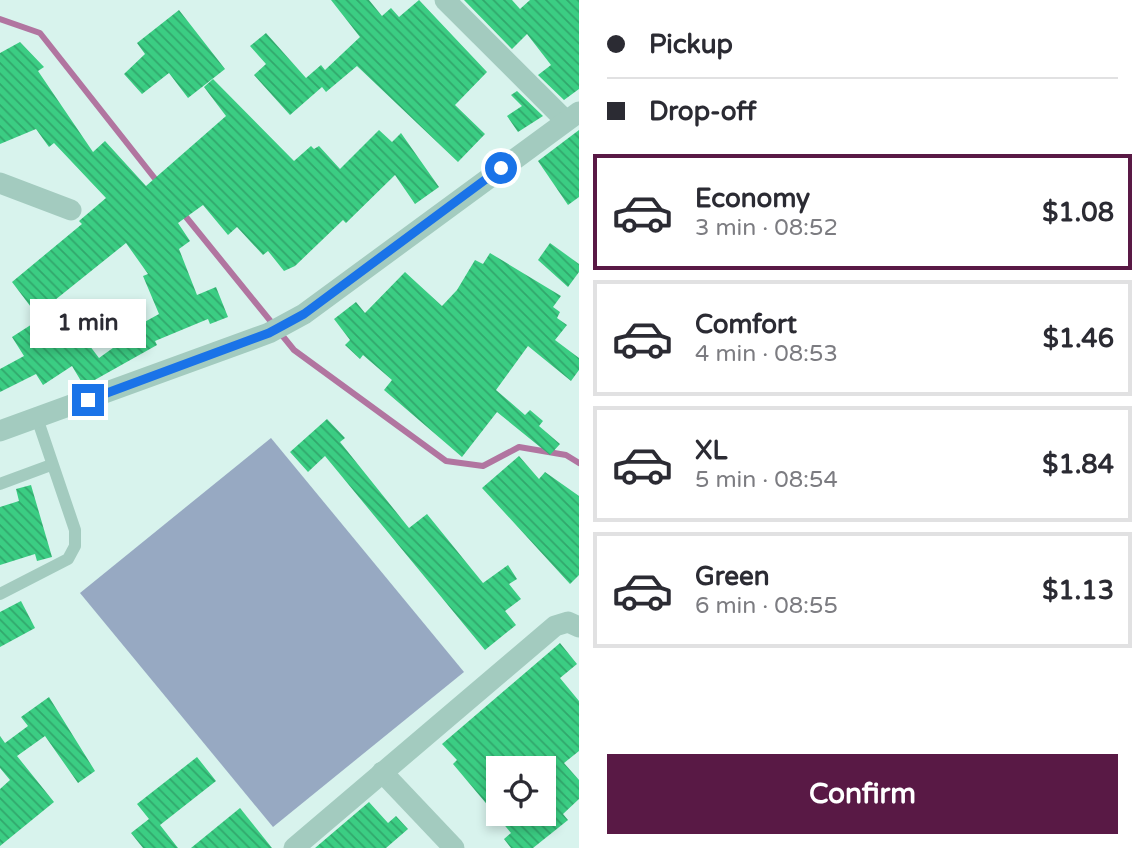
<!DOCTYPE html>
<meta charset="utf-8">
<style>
:root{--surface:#fff;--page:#f7f7f7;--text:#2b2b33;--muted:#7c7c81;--line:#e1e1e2;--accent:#591945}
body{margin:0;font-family:"Varela Round",sans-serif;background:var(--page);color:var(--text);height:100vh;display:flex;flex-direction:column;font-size:26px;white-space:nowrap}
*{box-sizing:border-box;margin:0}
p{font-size:23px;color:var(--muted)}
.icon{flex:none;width:38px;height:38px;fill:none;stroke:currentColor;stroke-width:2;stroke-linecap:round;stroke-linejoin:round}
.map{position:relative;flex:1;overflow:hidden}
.details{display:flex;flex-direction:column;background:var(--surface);width:567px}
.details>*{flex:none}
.hud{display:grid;align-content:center;height:154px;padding:0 28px;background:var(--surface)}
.buttons{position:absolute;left:486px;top:756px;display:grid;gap:14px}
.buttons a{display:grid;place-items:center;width:70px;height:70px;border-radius:0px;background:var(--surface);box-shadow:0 4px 10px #0003;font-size:35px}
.end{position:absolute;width:32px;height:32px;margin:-16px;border:9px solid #1a73e8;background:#fff;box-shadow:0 0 0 4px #fff}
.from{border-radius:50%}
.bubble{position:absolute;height:49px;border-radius:0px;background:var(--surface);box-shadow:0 4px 10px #0003;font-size:23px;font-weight:700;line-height:49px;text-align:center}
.hud b{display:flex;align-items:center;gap:24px;height:66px;font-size:26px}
.hud b+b{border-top:2px solid var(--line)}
.hud i{width:18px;height:18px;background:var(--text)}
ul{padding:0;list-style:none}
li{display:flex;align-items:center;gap:21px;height:116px;margin:0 14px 10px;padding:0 14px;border:4px solid var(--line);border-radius:0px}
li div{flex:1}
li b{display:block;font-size:26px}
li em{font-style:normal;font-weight:700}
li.selected{border-color:var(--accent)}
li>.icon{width:63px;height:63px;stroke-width:1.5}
.cta{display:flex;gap:14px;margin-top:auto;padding:14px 28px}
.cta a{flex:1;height:80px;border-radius:0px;background:var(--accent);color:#fff;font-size:28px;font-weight:700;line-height:80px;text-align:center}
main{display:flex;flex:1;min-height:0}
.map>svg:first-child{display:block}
</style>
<main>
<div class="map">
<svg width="579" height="848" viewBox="0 0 579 848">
<defs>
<pattern id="building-back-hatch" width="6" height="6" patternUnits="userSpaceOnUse" patternTransform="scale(1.75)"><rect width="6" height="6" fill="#3bcd83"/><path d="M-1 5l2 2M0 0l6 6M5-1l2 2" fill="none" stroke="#31a76c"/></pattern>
</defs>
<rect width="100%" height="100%" fill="#d8f3ed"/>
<path fill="#97a9c2" d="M 271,438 L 464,672 L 273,827 L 80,593 Z"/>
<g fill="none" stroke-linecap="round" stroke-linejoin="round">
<g stroke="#b175a0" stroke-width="6">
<path d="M 0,19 L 40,33 L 160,185"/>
<path d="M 182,212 L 294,350 L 446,461 L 483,466 L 519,447 L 566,455 L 579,463"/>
</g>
</g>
<g fill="url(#building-back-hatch)" fill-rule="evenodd">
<path d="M 331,0 L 369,0 L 382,16 L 391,8 L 399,17 L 419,0 L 487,72 L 455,105 L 485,134 L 458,162 L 357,66 L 326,92 L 322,87 L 290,115 L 254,75 L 266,64 L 250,46 L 266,33 L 306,78 L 321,65 L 325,70 L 360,37 Z"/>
<path d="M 464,0 L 512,0 L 520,9 L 530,0 L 579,0 L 579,89 L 564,100 L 538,75 L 551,65 L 527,34 L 512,49 Z"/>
<path d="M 179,10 L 225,69 L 188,98 L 169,73 L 142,94 L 124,74 L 145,54 L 137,43 Z"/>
<path d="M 20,42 L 44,67 L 38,71 L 93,152 L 105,141 L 146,186 L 226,116 L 204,87 L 213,79 L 294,161 L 311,146 L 314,149 L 319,146 L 340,169 L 379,130 L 392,142 L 401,133 L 439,187 L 415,204 L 395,175 L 346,223 L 343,220 L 295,266 L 284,271 L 268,251 L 263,255 L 237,227 L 228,235 L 203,205 L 178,223 L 190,241 L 179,249 L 197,295 L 216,287 L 228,317 L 210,324 L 208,319 L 155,341 L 157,345 L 84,386 L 72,366 L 43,385 L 36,374 L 0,392 L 0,369 L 24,356 L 12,337 L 40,319 L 12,282 L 82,224 L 79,221 L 106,198 L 54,143 L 49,147 L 36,129 L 0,144 L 0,53 ZM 126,243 L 148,274 L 143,276 L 159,314 L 121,335 L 124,340 L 99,358 L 55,300 Z"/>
<path d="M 517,91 L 543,116 L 518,132 L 507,116 L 522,106 L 511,95 Z"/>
<path d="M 579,130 L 579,197 L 568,205 L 538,161 Z"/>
<path d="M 550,243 L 579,264 L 579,272 L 568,287 L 538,260 Z"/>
<path d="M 490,253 L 561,296 L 553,307 L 560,312 L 557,318 L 567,325 L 555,340 L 579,358 L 579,370 L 571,381 L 528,346 L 496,390 L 525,415 L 530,410 L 543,421 L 539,426 L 560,444 L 550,455 L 497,412 L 462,457 L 384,390 L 392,380 L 363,355 L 360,359 L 345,345 L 350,340 L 334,319 L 356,302 L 365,313 L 405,272 L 442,306 L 457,290 L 475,260 L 483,264 Z"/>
<path d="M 327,419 L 345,438 L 340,442 L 409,528 L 427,514 L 483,583 L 508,565 L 517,579 L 509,584 L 521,599 L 505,611 L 516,625 L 485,650 L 325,456 L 308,472 L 290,452 Z"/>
<path d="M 519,456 L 539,479 L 545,472 L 579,496 L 579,575 L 570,584 L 482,488 Z"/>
<path d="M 31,485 L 52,557 L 37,561 L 35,554 L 0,565 L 0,507 L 19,501 L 16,489 Z"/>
<path d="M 21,601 L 35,628 L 0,647 L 0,612 Z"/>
<path d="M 560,643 L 577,664 L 560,678 L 579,701 L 579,751 L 564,763 L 579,780 L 579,799 L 563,814 L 568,820 L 533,848 L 511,848 L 504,839 L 511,833 L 453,764 L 457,760 L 442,744 ZM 499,768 L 544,768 L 544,814 L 499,814 Z"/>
<path d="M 49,697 L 95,771 L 78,783 L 45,736 L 17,756 L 54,802 L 0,846 L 0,789 L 10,780 L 0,768 L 0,736 L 5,743 L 28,726 L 21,717 Z"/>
<path d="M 197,757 L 216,781 L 160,825 L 178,848 L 143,848 L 131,833 L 149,819 L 137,804 Z"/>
<path d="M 369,802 L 388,823 L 396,816 L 408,829 L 386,848 L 315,848 Z"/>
<path d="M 240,808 L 272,848 L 191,848 Z"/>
</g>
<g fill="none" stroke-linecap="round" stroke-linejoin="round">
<g stroke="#a3cbbf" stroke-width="12">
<path d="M 0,484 L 51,465"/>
<path d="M 0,594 L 68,559 L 75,546 L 75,530 L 37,418"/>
</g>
<g stroke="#a3cbbf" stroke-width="21">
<path d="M 445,0 L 565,120"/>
<path d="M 0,183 L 71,210"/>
<path d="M 0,431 L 269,333 L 304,314 L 579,112"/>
<path d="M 382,772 L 454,848"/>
<path d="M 294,848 L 555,626 L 568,622 L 579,627"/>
</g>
</g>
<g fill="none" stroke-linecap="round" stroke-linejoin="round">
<path stroke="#1a73e8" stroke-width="9" d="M 88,400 L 269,333 L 304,314 L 501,168"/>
</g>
</svg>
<div class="buttons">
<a><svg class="icon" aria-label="locate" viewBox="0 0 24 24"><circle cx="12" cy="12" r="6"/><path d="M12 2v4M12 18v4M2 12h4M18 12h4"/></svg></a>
</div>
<i class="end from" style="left:501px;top:168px"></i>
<i class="end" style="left:88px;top:400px"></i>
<div class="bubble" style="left:30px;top:299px;width:116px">1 min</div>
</div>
<section class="details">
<div class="hud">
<b><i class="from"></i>Pickup</b>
<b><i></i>Drop-off</b>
</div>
<ul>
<li class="selected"><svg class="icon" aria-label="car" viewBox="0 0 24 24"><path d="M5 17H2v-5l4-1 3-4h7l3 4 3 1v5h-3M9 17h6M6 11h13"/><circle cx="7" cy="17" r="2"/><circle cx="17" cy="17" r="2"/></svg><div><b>Economy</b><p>3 min · 08:52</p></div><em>$1.08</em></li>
<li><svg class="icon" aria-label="car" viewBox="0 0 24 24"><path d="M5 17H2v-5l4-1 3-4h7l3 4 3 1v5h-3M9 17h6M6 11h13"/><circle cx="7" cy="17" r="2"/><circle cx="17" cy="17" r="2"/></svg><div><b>Comfort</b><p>4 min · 08:53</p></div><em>$1.46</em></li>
<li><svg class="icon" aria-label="car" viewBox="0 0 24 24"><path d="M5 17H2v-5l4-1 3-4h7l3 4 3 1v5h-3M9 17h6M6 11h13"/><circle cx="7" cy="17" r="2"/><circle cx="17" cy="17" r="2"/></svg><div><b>XL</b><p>5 min · 08:54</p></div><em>$1.84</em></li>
<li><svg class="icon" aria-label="car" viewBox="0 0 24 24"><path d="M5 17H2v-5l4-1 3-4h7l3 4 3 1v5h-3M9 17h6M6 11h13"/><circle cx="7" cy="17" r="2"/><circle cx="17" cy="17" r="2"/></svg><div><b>Green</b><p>6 min · 08:55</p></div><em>$1.13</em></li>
</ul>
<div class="cta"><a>Confirm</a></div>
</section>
</main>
